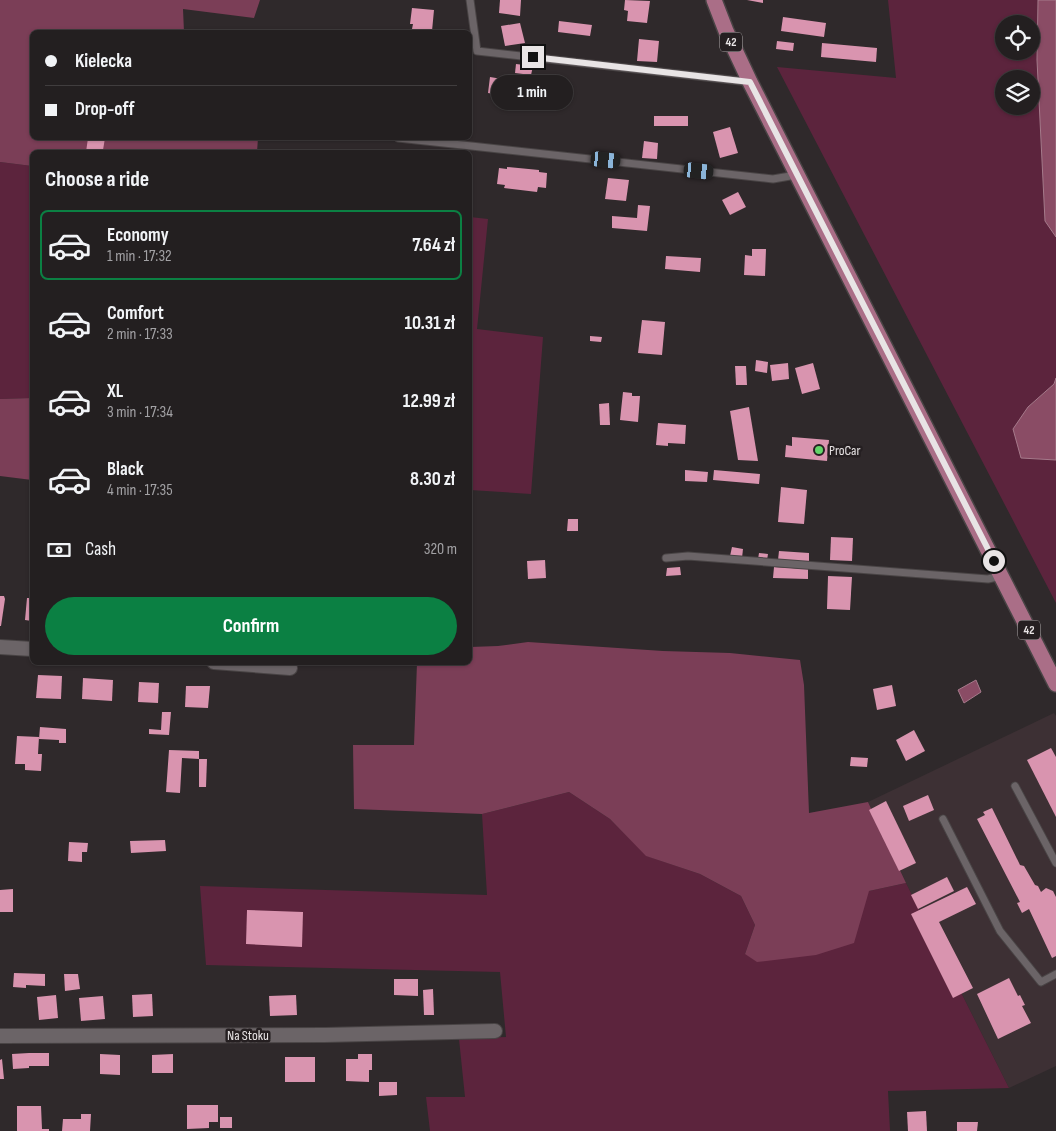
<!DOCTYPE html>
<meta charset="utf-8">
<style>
:root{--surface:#231f20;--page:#2b2729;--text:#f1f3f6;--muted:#a3a2a5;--line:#403d3e;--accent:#0b8043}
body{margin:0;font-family:"Sofia Sans Condensed",sans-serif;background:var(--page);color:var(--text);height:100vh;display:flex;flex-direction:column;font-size:19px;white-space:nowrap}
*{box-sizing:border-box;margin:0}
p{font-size:16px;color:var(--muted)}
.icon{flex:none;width:28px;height:28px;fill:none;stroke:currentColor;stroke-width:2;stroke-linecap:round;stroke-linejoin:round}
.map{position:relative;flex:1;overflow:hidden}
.panel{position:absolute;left:30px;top:150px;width:442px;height:515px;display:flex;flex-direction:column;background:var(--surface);border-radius:8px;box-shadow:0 1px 4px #0004,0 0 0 1px var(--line)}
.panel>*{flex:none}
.banner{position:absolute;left:30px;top:30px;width:442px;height:110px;border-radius:8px;box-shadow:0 1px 4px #0004,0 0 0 1px var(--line);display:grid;align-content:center;height:110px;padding:0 15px;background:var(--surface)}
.fabs{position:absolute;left:995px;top:15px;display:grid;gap:10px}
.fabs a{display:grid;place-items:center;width:45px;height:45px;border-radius:50%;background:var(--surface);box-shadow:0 1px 4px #0004,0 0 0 1px var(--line);font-size:25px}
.end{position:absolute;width:22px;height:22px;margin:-11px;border:6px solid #e8e4e5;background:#111;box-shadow:0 0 0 2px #111}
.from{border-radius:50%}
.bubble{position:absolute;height:35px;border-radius:18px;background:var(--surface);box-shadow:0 1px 4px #0004,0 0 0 1px var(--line);font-size:16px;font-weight:700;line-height:35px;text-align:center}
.car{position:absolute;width:15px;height:30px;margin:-15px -8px;border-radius:6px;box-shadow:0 0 4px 1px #0007;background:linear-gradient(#222 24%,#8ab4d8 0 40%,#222 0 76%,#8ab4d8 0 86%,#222 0)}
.banner b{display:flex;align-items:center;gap:18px;height:48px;font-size:19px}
.banner b+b{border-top:1px solid var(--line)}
.banner i{width:12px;height:12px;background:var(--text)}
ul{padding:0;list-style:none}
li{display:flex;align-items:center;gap:15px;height:70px;margin:0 10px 8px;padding:0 5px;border:2px solid transparent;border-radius:8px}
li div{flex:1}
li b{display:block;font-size:19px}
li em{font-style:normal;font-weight:700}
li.active{border-color:var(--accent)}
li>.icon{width:45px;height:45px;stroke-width:1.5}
h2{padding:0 15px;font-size:22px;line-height:60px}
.pay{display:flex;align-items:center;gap:12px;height:55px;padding:0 15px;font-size:19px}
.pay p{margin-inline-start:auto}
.primary-button{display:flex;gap:10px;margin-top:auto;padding:10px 15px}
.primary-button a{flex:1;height:58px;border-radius:30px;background:var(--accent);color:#fff;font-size:20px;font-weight:700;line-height:58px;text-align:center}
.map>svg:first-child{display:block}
</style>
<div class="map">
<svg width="1056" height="1131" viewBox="0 0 1056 1131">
<rect width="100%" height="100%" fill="#2f292b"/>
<path fill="#3d3034" d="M 1054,713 L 1056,716 L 1056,1066 L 1009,1088 L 906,883 L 868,802 Z"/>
<g fill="#5c243d" fill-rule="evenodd">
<path d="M 888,0 L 1038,0 L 1037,60 L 1045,221 L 1056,237 L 1056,378 L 1054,384 L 1028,407 L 1021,457 L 1056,460 L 1056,603 L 777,67 L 896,78 ZM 1004,24 L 1031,24 L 1031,51 L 1004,51 ZM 1004,79 L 1031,79 L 1031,106 L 1004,106 Z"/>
<path d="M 0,162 L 32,166 L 32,398 L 0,399 Z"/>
<path d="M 470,217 L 488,219 L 477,329 L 543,337 L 531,494 L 470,490 Z"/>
<path d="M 569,792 L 610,819 L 647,856 L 700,874 L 741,896 L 755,925 L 745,954 L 869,891 L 906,883 L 1009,1088 L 888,1091 L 890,1131 L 430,1131 L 426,1097 L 465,1097 L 459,1039 L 506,1037 L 500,972 L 206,965 L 200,886 L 487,895 L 482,814 Z"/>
</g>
<g fill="#7b3e57">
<path d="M 0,0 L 260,0 L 254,18 L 183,9 L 184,32 L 32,32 L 32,138 L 258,138 L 257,152 L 32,152 L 32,166 L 0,162 Z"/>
<path d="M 32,398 L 32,480 L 0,476 L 0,399 Z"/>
<path d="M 528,642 L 663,651 L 730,653 L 800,660 L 804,685 L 809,813 L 868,802 L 906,883 L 869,891 L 854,943 L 816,955 L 757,962 L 745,954 L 755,925 L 741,896 L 700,874 L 646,856 L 610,819 L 569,792 L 482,814 L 354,809 L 353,745 L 414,745 L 417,663 L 470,662 L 470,647 L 498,646 Z"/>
</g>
<g fill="#8a4c65" stroke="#a67a8b">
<path d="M 1038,0 L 1056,0 L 1056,237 L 1045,221 L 1037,60 Z"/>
<path d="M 1056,378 L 1056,460 L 1021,458 L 1013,429 L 1028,407 L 1054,384 Z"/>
<path d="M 976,680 L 981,692 L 964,703 L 958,690 Z"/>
</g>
<g fill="#d994af">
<path d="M 500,0 L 521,0 L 520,16 L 499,13 Z"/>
<path d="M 625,0 L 650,1 L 647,23 L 627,21 L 628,11 L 624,10 Z"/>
<path d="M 747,0 L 763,0 L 763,3 Z"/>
<path d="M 412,8 L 434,10 L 432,31 L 412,29 L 413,24 L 410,24 Z"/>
<path d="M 783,17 L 826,23 L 824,37 L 781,31 Z"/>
<path d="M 559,21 L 592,25 L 590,36 L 558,32 Z"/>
<path d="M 520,23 L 525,43 L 505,46 L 501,26 Z"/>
<path d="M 639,39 L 659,41 L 657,62 L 637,61 Z"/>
<path d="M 777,41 L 794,43 L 793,51 L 776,49 Z"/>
<path d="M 822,43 L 877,48 L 876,62 L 821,57 Z"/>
<path d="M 516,64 L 533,66 L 531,75 L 515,73 Z"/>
<path d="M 545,76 L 565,77 L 564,101 L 544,101 Z"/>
<path d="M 490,77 L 502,79 L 500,95 L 488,93 Z"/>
<rect x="654" y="116" width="34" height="10"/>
<path d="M 730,127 L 738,153 L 720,158 L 713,132 Z"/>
<path d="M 88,138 L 105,138 L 103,150 L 114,152 L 86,152 Z"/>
<path d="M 644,141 L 658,143 L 657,159 L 642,158 Z"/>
<path d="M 507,167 L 539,170 L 539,172 L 547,173 L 546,188 L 538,187 L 537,192 L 504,188 L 505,185 L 497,184 L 499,168 L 507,169 Z"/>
<path d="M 608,178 L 629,180 L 626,201 L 605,199 Z"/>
<path d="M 738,192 L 746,207 L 730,215 L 722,200 Z"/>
<path d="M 638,205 L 650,206 L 647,231 L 612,228 L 612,216 L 637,218 Z"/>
<path d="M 752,249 L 766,249 L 765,276 L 744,275 L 745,255 L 752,256 Z"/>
<path d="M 666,256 L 701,258 L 700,272 L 665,269 Z"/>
<path d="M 642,320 L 665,322 L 662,355 L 638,353 Z"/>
<path d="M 590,336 L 602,337 L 601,342 L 590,341 Z"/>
<path d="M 756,360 L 768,362 L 767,373 L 755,371 Z"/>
<path d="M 788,363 L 789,379 L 772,381 L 770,365 Z"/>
<path d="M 813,363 L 820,389 L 802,394 L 795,368 Z"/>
<path d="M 735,366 L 746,366 L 747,385 L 736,385 Z"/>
<path d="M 623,392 L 632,393 L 632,396 L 640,396 L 638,422 L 620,420 Z"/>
<path d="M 609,403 L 610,425 L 600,425 L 599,404 Z"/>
<path d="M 749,407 L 758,461 L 738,460 L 730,411 Z"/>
<path d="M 658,423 L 686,425 L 685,444 L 668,443 L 668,446 L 656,445 Z"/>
<path d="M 792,437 L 829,440 L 827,461 L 785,457 L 786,445 L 792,446 Z"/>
<path d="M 685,470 L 708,472 L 707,482 L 685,481 Z"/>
<path d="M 714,470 L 760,474 L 759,484 L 713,480 Z"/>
<path d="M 781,487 L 807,490 L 804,524 L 778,522 Z"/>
<path d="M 568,519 L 578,519 L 578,531 L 567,531 Z"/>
<path d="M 831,537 L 853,538 L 852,561 L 830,560 Z"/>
<path d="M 732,547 L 743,549 L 742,558 L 730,556 Z"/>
<path d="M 779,551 L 809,553 L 809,562 L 778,560 Z"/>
<path d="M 759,553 L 768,554 L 767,560 L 758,559 Z"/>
<path d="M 545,560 L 546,578 L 528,579 L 527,561 Z"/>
<path d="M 680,567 L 681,575 L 666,576 L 667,568 Z"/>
<path d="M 774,567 L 808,569 L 808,579 L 773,578 Z"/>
<path d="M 828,576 L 852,577 L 850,610 L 827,609 Z"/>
<path d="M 0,596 L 4,596 L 5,599 L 1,626 L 0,626 Z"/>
<path d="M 27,598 L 32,598 L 32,621 L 25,620 Z"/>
<path d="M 38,675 L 62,676 L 61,699 L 36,698 Z"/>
<path d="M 83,678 L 113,680 L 112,701 L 82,699 Z"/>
<path d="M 139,682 L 159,683 L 158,703 L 138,702 Z"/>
<path d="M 892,685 L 896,706 L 877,710 L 873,689 Z"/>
<path d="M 186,686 L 210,686 L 208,708 L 185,707 Z"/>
<path d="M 162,712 L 171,712 L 169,735 L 149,734 L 149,729 L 161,730 Z"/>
<path d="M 40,727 L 66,729 L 66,743 L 59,743 L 59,740 L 39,739 Z"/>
<path d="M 914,730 L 925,751 L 906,761 L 896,740 Z"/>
<path d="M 17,736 L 39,737 L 38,754 L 42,754 L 41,771 L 25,770 L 25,764 L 15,764 Z"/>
<path d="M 1051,748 L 1056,757 L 1056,817 L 1027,760 Z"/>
<path d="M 169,750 L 199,751 L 199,759 L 182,758 L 180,793 L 166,792 Z"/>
<path d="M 851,757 L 868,758 L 867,767 L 850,766 Z"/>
<path d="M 199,759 L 207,759 L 206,787 L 199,787 Z"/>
<path d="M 928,795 L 934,810 L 909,821 L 903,806 Z"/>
<path d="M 886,801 L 916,863 L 899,871 L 869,810 Z"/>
<path d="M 992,808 L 1020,865 L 1024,866 L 1035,885 L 1038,886 L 1041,892 L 1046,888 L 1053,891 L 1056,897 L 1056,956 L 1052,958 L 1029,909 L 1022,913 L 1017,903 L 1020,902 L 977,819 L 985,815 L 983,812 Z"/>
<path d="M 165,840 L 166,851 L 131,853 L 130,841 Z"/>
<path d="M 69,842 L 88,843 L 87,852 L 82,852 L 82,862 L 68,861 Z"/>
<path d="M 947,877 L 954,891 L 918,909 L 911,895 Z"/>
<path d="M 967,887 L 976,904 L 939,922 L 973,988 L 953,998 L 911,914 Z"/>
<path d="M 13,889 L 13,912 L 0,912 L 0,890 Z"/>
<path d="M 247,910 L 303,912 L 302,947 L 246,944 Z"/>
<path d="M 14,973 L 45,974 L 45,986 L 26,985 L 26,988 L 13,987 Z"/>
<path d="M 64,974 L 78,974 L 80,989 L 65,991 Z"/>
<path d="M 1009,978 L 1018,996 L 1020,995 L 1025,1005 L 1022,1006 L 1031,1023 L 998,1039 L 977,994 Z"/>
<path d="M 394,979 L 418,979 L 418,996 L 394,995 Z"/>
<path d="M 433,989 L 434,1015 L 424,1015 L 423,990 Z"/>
<path d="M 152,994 L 153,1016 L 133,1017 L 132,995 Z"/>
<path d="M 56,995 L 58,1018 L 39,1020 L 37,997 Z"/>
<path d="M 296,995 L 297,1015 L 270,1016 L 269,996 Z"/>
<path d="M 103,996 L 105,1019 L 81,1021 L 79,998 Z"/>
<path d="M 29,1053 L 49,1053 L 49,1066 L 29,1066 L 29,1068 L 13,1069 L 12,1054 Z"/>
<path d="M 100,1054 L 120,1055 L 120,1075 L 100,1074 Z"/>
<path d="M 173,1054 L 173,1073 L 152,1073 L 152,1055 Z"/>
<path d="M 358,1054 L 372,1054 L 372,1070 L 369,1070 L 369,1082 L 346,1081 L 346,1059 L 358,1059 Z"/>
<rect x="285" y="1057" width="30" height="25"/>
<path d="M 2,1059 L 4,1079 L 0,1079 L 0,1060 Z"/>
<path d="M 379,1082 L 397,1082 L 397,1095 L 379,1096 Z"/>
<path d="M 187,1105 L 218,1105 L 218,1122 L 209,1122 L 209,1128 L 187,1129 Z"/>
<path d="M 17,1106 L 41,1106 L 42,1129 L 49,1129 L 49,1131 L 17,1131 Z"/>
<path d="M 926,1111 L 927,1131 L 908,1131 L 907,1112 Z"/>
<path d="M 81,1114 L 91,1114 L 90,1131 L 62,1131 L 63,1119 L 81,1119 Z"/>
<rect x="220" y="1117" width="12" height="11"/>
<path d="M 957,1122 L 978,1122 L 977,1131 L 957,1131 Z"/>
</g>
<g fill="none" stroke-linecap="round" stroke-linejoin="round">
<defs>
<g id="lane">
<path d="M 470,0 L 477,51 L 749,82"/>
<path d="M 398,138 L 773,179 L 796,175"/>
<path d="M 666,558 L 688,556 L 988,579 L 1001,576"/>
<path d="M 1015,786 L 1056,863"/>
<path d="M 943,819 L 1000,931 L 1041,982 L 1056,974"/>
</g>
<g id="street">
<path d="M 0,647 L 32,649"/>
<path d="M 214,662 L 290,668"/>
<path d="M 0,1036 L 325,1035 L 495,1031"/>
</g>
<path id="primary" d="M 714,0 L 726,31 L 750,82 L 1056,684"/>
</defs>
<use href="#lane" stroke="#494445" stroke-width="9"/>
<use href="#street" stroke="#494445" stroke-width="16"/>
<use href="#primary" stroke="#494445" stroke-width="18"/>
<use href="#lane" stroke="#6b6467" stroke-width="7"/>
<use href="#street" stroke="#6b6467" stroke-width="14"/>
<use href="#primary" stroke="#aa6e87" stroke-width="15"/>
</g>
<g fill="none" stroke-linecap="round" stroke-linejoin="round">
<path stroke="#e8e4e5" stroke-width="6" d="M 533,57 L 750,82 L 994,561"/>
</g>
<circle fill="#62d469" stroke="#251f21" stroke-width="2" cx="819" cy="450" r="5"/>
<g text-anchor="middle" stroke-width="5" stroke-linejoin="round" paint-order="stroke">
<g fill="#251f21" stroke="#aea9aa" stroke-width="1">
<rect x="720" y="32.5" width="22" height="19" rx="4"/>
<rect x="1018" y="620.5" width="22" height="19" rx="4"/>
</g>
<g font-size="12" font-weight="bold" fill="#e8e4e5">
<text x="731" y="46">42</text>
<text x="1029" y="634">42</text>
</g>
<g font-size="14" fill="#e8e4e5" stroke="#251f21" text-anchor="start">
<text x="829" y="455">ProCar</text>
</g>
<g font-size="14" fill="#e8e4e5" stroke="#251f21">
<text x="248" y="1040">Na Stoku</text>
</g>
</g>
</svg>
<div class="fabs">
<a><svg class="icon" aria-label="locate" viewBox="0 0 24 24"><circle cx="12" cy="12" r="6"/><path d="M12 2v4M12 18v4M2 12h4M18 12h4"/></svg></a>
<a><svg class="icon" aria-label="layers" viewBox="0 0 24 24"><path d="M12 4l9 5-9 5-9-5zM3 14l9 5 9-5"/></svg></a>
</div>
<i class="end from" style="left:994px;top:561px"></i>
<i class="end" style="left:533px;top:57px"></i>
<div class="bubble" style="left:491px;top:75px;width:82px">1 min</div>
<i class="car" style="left:606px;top:160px;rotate:96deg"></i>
<i class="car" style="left:699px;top:171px;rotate:96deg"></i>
<div class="banner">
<b><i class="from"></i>Kielecka</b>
<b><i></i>Drop-off</b>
</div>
<section class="panel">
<h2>Choose a ride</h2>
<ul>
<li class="active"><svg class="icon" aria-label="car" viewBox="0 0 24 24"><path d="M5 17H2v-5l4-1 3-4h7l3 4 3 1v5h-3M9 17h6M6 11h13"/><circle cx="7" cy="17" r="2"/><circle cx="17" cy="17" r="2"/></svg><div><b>Economy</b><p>1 min · 17:32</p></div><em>7.64 zł</em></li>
<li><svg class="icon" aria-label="car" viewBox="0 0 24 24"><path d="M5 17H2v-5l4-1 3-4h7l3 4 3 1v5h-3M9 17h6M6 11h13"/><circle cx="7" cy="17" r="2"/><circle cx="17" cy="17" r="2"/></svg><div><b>Comfort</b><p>2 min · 17:33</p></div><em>10.31 zł</em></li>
<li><svg class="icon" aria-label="car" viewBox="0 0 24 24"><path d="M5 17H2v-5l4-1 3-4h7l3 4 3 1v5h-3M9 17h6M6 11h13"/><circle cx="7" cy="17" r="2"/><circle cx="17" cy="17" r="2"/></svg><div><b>XL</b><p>3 min · 17:34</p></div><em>12.99 zł</em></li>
<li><svg class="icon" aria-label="car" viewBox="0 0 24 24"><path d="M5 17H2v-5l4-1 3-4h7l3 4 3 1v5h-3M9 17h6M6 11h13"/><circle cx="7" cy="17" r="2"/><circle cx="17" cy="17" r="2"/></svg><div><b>Black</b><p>4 min · 17:35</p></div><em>8.30 zł</em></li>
</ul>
<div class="pay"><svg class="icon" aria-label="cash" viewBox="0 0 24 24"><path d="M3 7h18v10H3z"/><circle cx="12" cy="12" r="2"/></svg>Cash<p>320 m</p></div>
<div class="primary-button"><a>Confirm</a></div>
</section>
</div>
